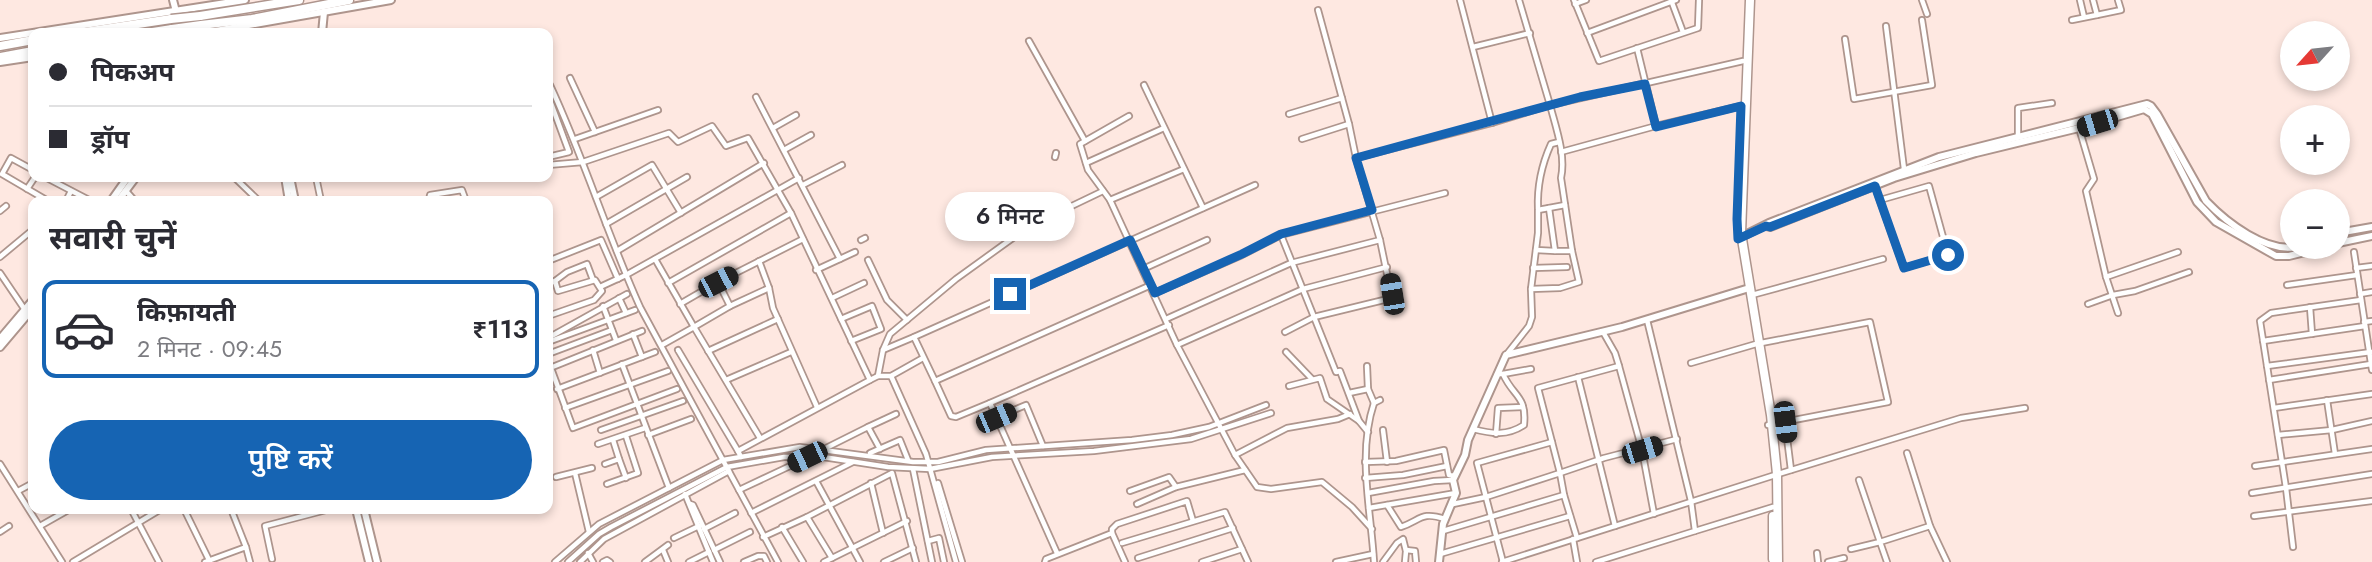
<!DOCTYPE html>
<html lang="hi">
<meta charset="utf-8">
<style>
:root{--surface:#fff;--page:#f2f2f3;--text:#2b2b33;--muted:#7c7c81;--line:#e1e1e2;--accent:#1664b3}
body{margin:0;font-family:Jost,"Noto Sans Devanagari",sans-serif;background:var(--page);color:var(--text);height:100vh;display:flex;flex-direction:column;font-size:26px;white-space:nowrap}
*{box-sizing:border-box;margin:0}
p{font-size:23px;color:var(--muted)}
.icon{flex:none;width:38px;height:38px;fill:none;stroke:currentColor;stroke-width:2;stroke-linecap:round;stroke-linejoin:round}
.map{position:relative;flex:1;overflow:hidden}
.sheet{position:absolute;left:28px;top:196px;width:525px;height:318px;display:flex;flex-direction:column;background:var(--surface);border-radius:14px;box-shadow:0 4px 10px #0003}
.sheet>*{flex:none}
.guide{position:absolute;left:28px;top:28px;width:525px;height:154px;border-radius:14px;box-shadow:0 4px 10px #0003;display:grid;align-content:center;height:154px;padding:0 21px;background:var(--surface)}
.needle{width:46px;rotate:243deg}
.buttons{position:absolute;left:2280px;top:21px;display:grid;gap:14px}
.buttons a{display:grid;place-items:center;width:70px;height:70px;border-radius:50%;background:var(--surface);box-shadow:0 4px 10px #0003;font-size:35px}
.end{position:absolute;width:32px;height:32px;margin:-16px;border:9px solid #1664b3;background:#fff;box-shadow:0 0 0 4px #fff}
.from{border-radius:50%}
.bubble{position:absolute;height:49px;border-radius:24px;background:var(--surface);box-shadow:0 4px 10px #0003;font-size:23px;font-weight:600;line-height:49px;text-align:center}
.car{position:absolute;width:21px;height:42px;margin:-21px -10px;border-radius:9px;box-shadow:0 0 5px 2px #0007;background:linear-gradient(#222 24%,#8ab4d8 0 40%,#222 0 76%,#8ab4d8 0 86%,#222 0)}
.guide b{display:flex;align-items:center;gap:24px;height:66px;font-size:26px}
.guide b+b{border-top:2px solid var(--line)}
.guide i{width:18px;height:18px;background:var(--text)}
ul{padding:0;list-style:none}
li{display:flex;align-items:center;gap:21px;height:98px;margin:0 14px 10px;padding:0 7px;border:4px solid transparent;border-radius:14px}
li div{flex:1}
li b{display:block;font-size:26px}
li em{font-style:normal;font-weight:600}
li.on{border-color:var(--accent)}
li>.icon{width:63px;height:63px;stroke-width:1.5}
h2{padding:0 21px;font-size:32px;line-height:84px}
.button{display:flex;gap:14px;margin-top:auto;padding:14px 21px}
.button a{flex:1;height:80px;border-radius:42px;background:var(--accent);color:#fff;font-size:28px;font-weight:600;line-height:80px;text-align:center}
.map>svg:first-child{display:block}
</style>
<div class="map">
<svg width="2372" height="562" viewBox="0 0 2372 562">
<rect width="100%" height="100%" fill="#fee8e1"/>
<g fill="none" stroke-linecap="round" stroke-linejoin="round">
<defs>
<g id="street">
<path d="M 1519,0 L 1550,105 L 1743,61"/>
<path d="M 1574,0 L 1599,61 L 1698,28 L 1699,0"/>
<path d="M 1671,0 L 1683,32"/>
<path d="M 1922,0 L 1927,14"/>
<path d="M 2080,0 L 2084,17"/>
<path d="M 1575,4 L 1586,0"/>
<path d="M 1318,10 L 1349,124 L 1356,158"/>
<path d="M 2097,15 L 2121,10 L 2118,0"/>
<path d="M 2072,20 L 2097,15 L 2093,0"/>
<path d="M 1886,26 L 1904,169"/>
<path d="M 1587,33 L 1676,0"/>
<path d="M 1845,39 L 1854,99 L 1932,85 L 1922,20"/>
<path d="M 1029,41 L 1085,141"/>
<path d="M 1473,47 L 1530,33"/>
<path d="M 570,78 L 595,132"/>
<path d="M 550,85 C 584,158 607,234 640,307 L 778,562"/>
<path d="M 1144,85 L 1203,208"/>
<path d="M 548,95 L 569,152 L 548,157"/>
<path d="M 756,97 L 840,259"/>
<path d="M 1289,114 L 1342,98"/>
<path d="M 1129,116 L 1080,144 L 1088,170 L 1110,200 L 1177,345"/>
<path d="M 1492,123 L 1550,105 C 1556,128 1566,155 1561,178 L 1572,251 L 1579,282 L 1560,288 L 1531,289"/>
<path d="M 1656,126 L 1741,106"/>
<path d="M 773,128 L 796,115"/>
<path d="M 2079,128 L 2094,179 L 2086,191 L 2106,277 L 2118,313"/>
<path d="M 2018,136 L 2018,108 L 2052,103"/>
<path d="M 575,139 L 658,110"/>
<path d="M 1302,139 L 1349,124"/>
<path d="M 784,150 L 811,135"/>
<path d="M 1561,152 L 1656,126 L 1637,48"/>
<path d="M 1055,157 L 1056,153"/>
<path d="M 1086,163 L 1164,128"/>
<path d="M 548,165 L 583,162 L 669,133 L 678,142 L 712,126 L 726,146 L 748,138 L 791,213 L 870,380 L 738,451 L 741,457"/>
<path d="M 33,170 L 11,158 L 2,174 L 48,201"/>
<path d="M 45,177 L 91,201"/>
<path d="M 234,177 L 259,201"/>
<path d="M 316,177 L 321,201"/>
<path d="M 1874,184 L 1904,268 L 1948,255 L 1929,186 L 1880,200"/>
<path d="M 803,185 L 842,165"/>
<path d="M 27,189 L 35,177"/>
<path d="M 126,191 L 135,201"/>
<path d="M 596,197 L 652,165 L 681,213"/>
<path d="M 1110,200 L 1184,169"/>
<path d="M 66,201 L 71,191"/>
<path d="M 389,201 L 390,201"/>
<path d="M 429,201 L 430,195 L 462,190 L 466,201"/>
<path d="M 1549,208 L 1555,251 L 1572,251"/>
<path d="M 1538,209 C 1537,185 1541,166 1551,144 L 1559,142"/>
<path d="M 0,211 L 6,206"/>
<path d="M 606,224 L 687,177"/>
<path d="M 1281,235 L 1445,193"/>
<path d="M 861,240 L 865,238"/>
<path d="M 1536,250 L 1555,251"/>
<path d="M 617,251 L 764,163"/>
<path d="M 2354,252 L 2372,370"/>
<path d="M 0,257 L 30,232"/>
<path d="M 655,259 L 694,327 L 730,306 L 718,282 L 803,239"/>
<path d="M 868,260 L 887,300 L 907,320"/>
<path d="M 548,261 L 601,240 L 618,279"/>
<path d="M 1533,268 L 1567,267"/>
<path d="M 2356,268 L 2372,266"/>
<path d="M 1143,269 L 1207,240"/>
<path d="M 816,270 L 855,252"/>
<path d="M 0,273 L 25,310"/>
<path d="M 2106,277 L 2178,252"/>
<path d="M 555,281 L 567,272 L 587,264 L 593,280"/>
<path d="M 668,283 L 791,213"/>
<path d="M 548,284 L 555,281 L 558,291 L 595,280 L 602,291 L 594,300 L 548,316"/>
<path d="M 2287,285 L 2357,275"/>
<path d="M 600,287 L 626,275 L 799,178"/>
<path d="M 769,288 L 773,308 L 817,407"/>
<path d="M 1155,293 L 1242,255 L 1281,235 L 1314,317 L 1285,332"/>
<path d="M 2360,294 L 2372,292"/>
<path d="M 1752,295 L 1883,259"/>
<path d="M 619,298 L 626,313"/>
<path d="M 832,298 L 864,283"/>
<path d="M 680,304 L 718,282"/>
<path d="M 2088,304 L 2113,295 L 2135,291 L 2189,272"/>
<path d="M 603,306 L 616,340"/>
<path d="M 730,306 L 769,288 L 759,261"/>
<path d="M 2310,307 L 2312,334"/>
<path d="M 841,319 L 872,306 L 881,329 L 851,341"/>
<path d="M 1166,319 L 1291,263 L 1380,240 L 1356,158 L 1492,123 L 1460,0"/>
<path d="M 2364,322 L 2372,321"/>
<path d="M 1603,332 L 1615,353 L 1619,366 L 1642,450 L 1654,514"/>
<path d="M 633,334 L 642,357"/>
<path d="M 548,338 L 627,294"/>
<path d="M 2263,341 L 2365,326"/>
<path d="M 548,342 L 635,310"/>
<path d="M 662,345 L 694,327 L 760,438"/>
<path d="M 593,350 L 600,373"/>
<path d="M 678,350 L 738,451"/>
<path d="M 883,350 L 914,337"/>
<path d="M 708,351 L 778,319"/>
<path d="M 1286,352 L 1312,379"/>
<path d="M 548,354 L 612,330"/>
<path d="M 1507,354 L 1529,326 L 1532,317 L 1531,289 L 1538,233 L 1538,210 L 1565,205"/>
<path d="M 548,360 L 573,428 L 677,389"/>
<path d="M 1691,363 L 1756,344 L 1870,322 L 1888,402 L 1768,425"/>
<path d="M 622,364 L 669,488"/>
<path d="M 1367,366 L 1368,389 L 1374,403"/>
<path d="M 1619,366 L 1538,388 L 1560,473 L 1604,458 L 1677,439"/>
<path d="M 2267,366 L 2371,352"/>
<path d="M 550,368 L 642,331"/>
<path d="M 1503,374 L 1531,369"/>
<path d="M 878,376 L 883,350 L 890,334 L 956,279 L 1028,227 L 1103,191"/>
<path d="M 891,376 L 926,454 L 956,562"/>
<path d="M 1578,377 L 1615,526"/>
<path d="M 726,380 L 791,352"/>
<path d="M 870,380 L 878,376 L 891,376 L 923,358"/>
<path d="M 2269,380 L 2371,364"/>
<path d="M 935,381 L 914,337 L 1255,185"/>
<path d="M 1289,386 L 1320,378 L 1327,399 L 1359,421"/>
<path d="M 557,389 L 655,352"/>
<path d="M 1349,393 L 1368,389"/>
<path d="M 2327,400 L 2335,454"/>
<path d="M 990,403 L 956,417 L 951,416 L 935,381 L 1151,285"/>
<path d="M 565,408 L 668,371"/>
<path d="M 2274,408 L 2372,394"/>
<path d="M 997,417 L 1026,405 L 1043,446"/>
<path d="M 1785,422 L 1791,470"/>
<path d="M 868,427 L 896,414"/>
<path d="M 1473,429 C 1492,434 1507,436 1524,425 C 1527,395 1513,397 1503,374 L 1497,374"/>
<path d="M 601,430 L 683,401"/>
<path d="M 1383,430 L 1387,462"/>
<path d="M 1368,432 L 1359,421 L 1340,371 L 1336,372 L 1314,317 L 1392,298 L 1380,240"/>
<path d="M 1496,434 L 1498,408 L 1523,407"/>
<path d="M 648,435 L 691,419"/>
<path d="M 2278,435 L 2332,430 L 2372,421"/>
<path d="M 613,440 L 619,459"/>
<path d="M 598,444 L 645,428"/>
<path d="M 826,448 L 868,427 L 880,449"/>
<path d="M 870,453 L 900,440 L 908,460"/>
<path d="M 1907,453 L 1930,526"/>
<path d="M 1235,455 L 1287,428 L 1338,419 L 1350,414"/>
<path d="M 1365,462 L 1396,461 L 1444,450 L 1449,475 L 1455,476"/>
<path d="M 0,464 L 62,562"/>
<path d="M 605,464 L 619,459 L 626,478"/>
<path d="M 2255,466 L 2372,449"/>
<path d="M 913,469 L 932,562"/>
<path d="M 575,473 L 589,532"/>
<path d="M 556,477 L 592,468"/>
<path d="M 1365,478 L 1403,475 L 1447,466"/>
<path d="M 816,481 L 860,562"/>
<path d="M 871,483 L 883,533"/>
<path d="M 938,483 L 962,562"/>
<path d="M 607,484 L 638,473 L 626,436"/>
<path d="M 739,490 L 807,458"/>
<path d="M 18,491 L 33,483"/>
<path d="M 1130,491 L 1169,477 L 1176,487"/>
<path d="M 1368,493 L 1434,481 L 1453,480"/>
<path d="M 2252,493 L 2372,474"/>
<path d="M 685,494 L 713,562"/>
<path d="M 690,504 L 693,505 L 720,562"/>
<path d="M 1137,504 L 1176,487 L 1245,470"/>
<path d="M 1453,504 L 1486,497 L 1560,473 L 1564,495 L 1577,538"/>
<path d="M 1387,505 L 1401,527 C 1421,520 1421,511 1445,519"/>
<path d="M 1369,508 L 1456,493"/>
<path d="M 131,509 L 159,562"/>
<path d="M 184,509 L 209,560"/>
<path d="M 231,509 L 246,547"/>
<path d="M 751,513 L 853,462"/>
<path d="M 2254,516 L 2372,501"/>
<path d="M 807,517 L 892,473 L 916,562"/>
<path d="M 40,526 L 70,509"/>
<path d="M 782,527 L 803,562"/>
<path d="M 704,529 L 735,513"/>
<path d="M 1372,529 L 1352,507 L 1322,482 L 1271,489 L 1257,487 L 1235,455 L 1177,345 L 1303,289 L 1387,267"/>
<path d="M 1443,531 L 1564,495"/>
<path d="M 1695,531 L 1773,507"/>
<path d="M 0,532 L 9,526"/>
<path d="M 1112,533 L 1125,562"/>
<path d="M 763,537 L 807,517 L 832,558"/>
<path d="M 674,538 L 699,526"/>
<path d="M 1573,539 L 1577,562"/>
<path d="M 928,541 L 939,538 L 944,562"/>
<path d="M 1122,543 L 1225,512 L 1248,562"/>
<path d="M 2293,547 L 2286,488 L 2260,321 L 2271,313 L 2361,300"/>
<path d="M 1851,549 L 1880,542 L 1859,480"/>
<path d="M 663,550 L 668,562"/>
<path d="M 714,550 L 750,532"/>
<path d="M 1406,550 L 1415,551 L 1416,562"/>
<path d="M 588,553 L 593,562"/>
<path d="M 1057,553 L 990,403 L 1169,325"/>
<path d="M 1817,553 L 1818,562"/>
<path d="M 1440,554 L 1570,516"/>
<path d="M 1138,558 L 1233,528"/>
<path d="M 272,559 L 265,526 L 330,509"/>
<path d="M 73,562 L 161,509"/>
<path d="M 205,562 L 246,547 L 250,562"/>
<path d="M 555,562 L 599,524 L 723,460 L 800,447 L 913,462 L 938,462 L 986,450 L 1132,440 L 1172,435 L 1209,427 L 1266,405"/>
<path d="M 568,562 L 599,534 L 611,527 L 727,467 L 784,457 L 823,457 L 888,467 L 930,469 L 992,457 L 1094,451 L 1191,439 L 1271,413"/>
<path d="M 580,562 L 604,539 L 729,471"/>
<path d="M 603,562 L 607,560 L 610,562"/>
<path d="M 645,562 L 668,545"/>
<path d="M 689,562 L 709,552"/>
<path d="M 744,562 L 758,556 L 764,556 L 767,562"/>
<path d="M 824,562 L 907,521"/>
<path d="M 884,562 L 913,548"/>
<path d="M 1045,562 L 1046,559 L 1112,533 L 1112,529 L 1117,524 L 1187,501 L 1193,521"/>
<path d="M 1202,562 L 1242,549"/>
<path d="M 1336,562 L 1373,554"/>
<path d="M 1374,562 C 1371,510 1357,454 1374,403 L 1380,400"/>
<path d="M 1383,562 L 1397,543 L 1403,539 L 1406,551 L 1405,562"/>
<path d="M 1502,562 L 1772,476 L 1961,418 L 2025,408"/>
<path d="M 1503,562 L 1477,463 L 1552,442"/>
<path d="M 1596,562 L 1695,531 L 1691,501 L 1647,320"/>
<path d="M 1828,562 L 1844,558"/>
<path d="M 1887,562 L 1880,542 L 1930,526 L 1947,562"/>
</g>
<g id="secondary">
<path d="M 173,0 L 181,31 L 184,33"/>
<path d="M 204,33 L 391,0"/>
<path d="M 322,33 L 324,12"/>
<path d="M 0,38 L 245,0"/>
<path d="M 0,62 L 33,57"/>
<path d="M 285,177 L 289,201"/>
<path d="M 290,177 L 295,201"/>
<path d="M 111,201 L 128,177"/>
<path d="M 118,201 L 136,177"/>
<path d="M 1766,226 L 1770,227 L 1894,178 L 1976,153 L 2079,128 L 2144,109 L 2152,114 L 2197,202 L 2216,222 L 2276,256 L 2289,256 L 2325,247"/>
<path d="M 2338,233 L 2372,227"/>
<path d="M 1739,238 L 1769,223 L 1939,157 L 2147,104 L 2151,106 L 2157,114 L 2206,201 C 2227,223 2266,253 2298,247"/>
<path d="M 2338,243 L 2372,236"/>
<path d="M 0,339 L 33,300"/>
<path d="M 0,347 L 33,308"/>
<path d="M 356,509 L 369,562"/>
<path d="M 364,509 L 377,562"/>
<path d="M 1439,562 L 1443,524 L 1456,493 L 1453,480 L 1465,455 L 1468,440 L 1506,355 L 1622,327 L 1746,289"/>
</g>
<g id="highway">
<path d="M 1750,0 L 1741,233 L 1771,415 L 1777,474 L 1778,562"/>
<path d="M 200,16 L 299,0"/>
<path d="M 201,25 L 252,19 L 349,0"/>
<path d="M 78,33 L 171,19"/>
<path d="M 146,33 L 172,29"/>
<path d="M 0,46 L 33,40"/>
<path d="M 0,57 L 33,51"/>
<path d="M 1773,559 L 1773,516"/>
</g>
</defs>
<use href="#street" stroke="#ae958d" stroke-width="8"/>
<use href="#secondary" stroke="#ae958d" stroke-width="10"/>
<use href="#highway" stroke="#ae958d" stroke-width="11"/>
<use href="#street" stroke="#fff" stroke-width="4.5"/>
<use href="#secondary" stroke="#fff" stroke-width="6"/>
<use href="#highway" stroke="#fff" stroke-width="8"/>
<defs>
<g id="highway-bridge">
<path d="M 171,19 L 200,16"/>
<path d="M 172,29 L 201,25"/>
</g>
</defs>
<use href="#highway-bridge" stroke="#ae958d" stroke-width="11" stroke-linecap="butt"/>
<use href="#highway-bridge" stroke="#fff" stroke-width="8"/>
</g>
<g fill="none" stroke-linecap="round" stroke-linejoin="round">
<path stroke="#1664b3" stroke-width="9" d="M 1010,294 L 1130,240 L 1155,293 L 1242,254 L 1281,234 L 1372,210 L 1356,158 L 1580,97 L 1645,84 L 1656,127 L 1741,106 L 1737,219 L 1738,239 L 1766,226 L 1770,227 L 1875,186 L 1904,268 L 1948,255"/>
</g>
</svg>
<div class="buttons">
<a><svg class="needle" viewBox="-14 -14 28 28"><path d="M0-13l5 13h-10z" fill="#e53935"/><path d="M0 13l5-13h-10z" fill="#7c7c81"/></svg></a>
<a>+</a>
<a>−</a>
</div>
<i class="end from" style="left:1948px;top:255px"></i>
<i class="end" style="left:1010px;top:294px"></i>
<div class="bubble" style="left:945px;top:192px;width:130px">6 मिनट</div>
<i class="car" style="left:2097px;top:123px;rotate:253deg"></i>
<i class="car" style="left:718px;top:282px;rotate:63deg"></i>
<i class="car" style="left:1392px;top:294px;rotate:351deg"></i>
<i class="car" style="left:996px;top:418px;rotate:67deg"></i>
<i class="car" style="left:1785px;top:422px;rotate:173deg"></i>
<i class="car" style="left:1642px;top:450px;rotate:73deg"></i>
<i class="car" style="left:807px;top:457px;rotate:244deg"></i>
<div class="guide">
<b><i class="from"></i>पिकअप</b>
<b><i></i>ड्रॉप</b>
</div>
<section class="sheet">
<h2>सवारी चुनें</h2>
<ul>
<li class="on"><svg class="icon" aria-label="car" viewBox="0 0 24 24"><path d="M5 17H2v-5l4-1 3-4h7l3 4 3 1v5h-3M9 17h6M6 11h13"/><circle cx="7" cy="17" r="2"/><circle cx="17" cy="17" r="2"/></svg><div><b>किफ़ायती</b><p>2 मिनट · 09:45</p></div><em>₹113</em></li>
</ul>
<div class="button"><a>पुष्टि करें</a></div>
</section>
</div>
